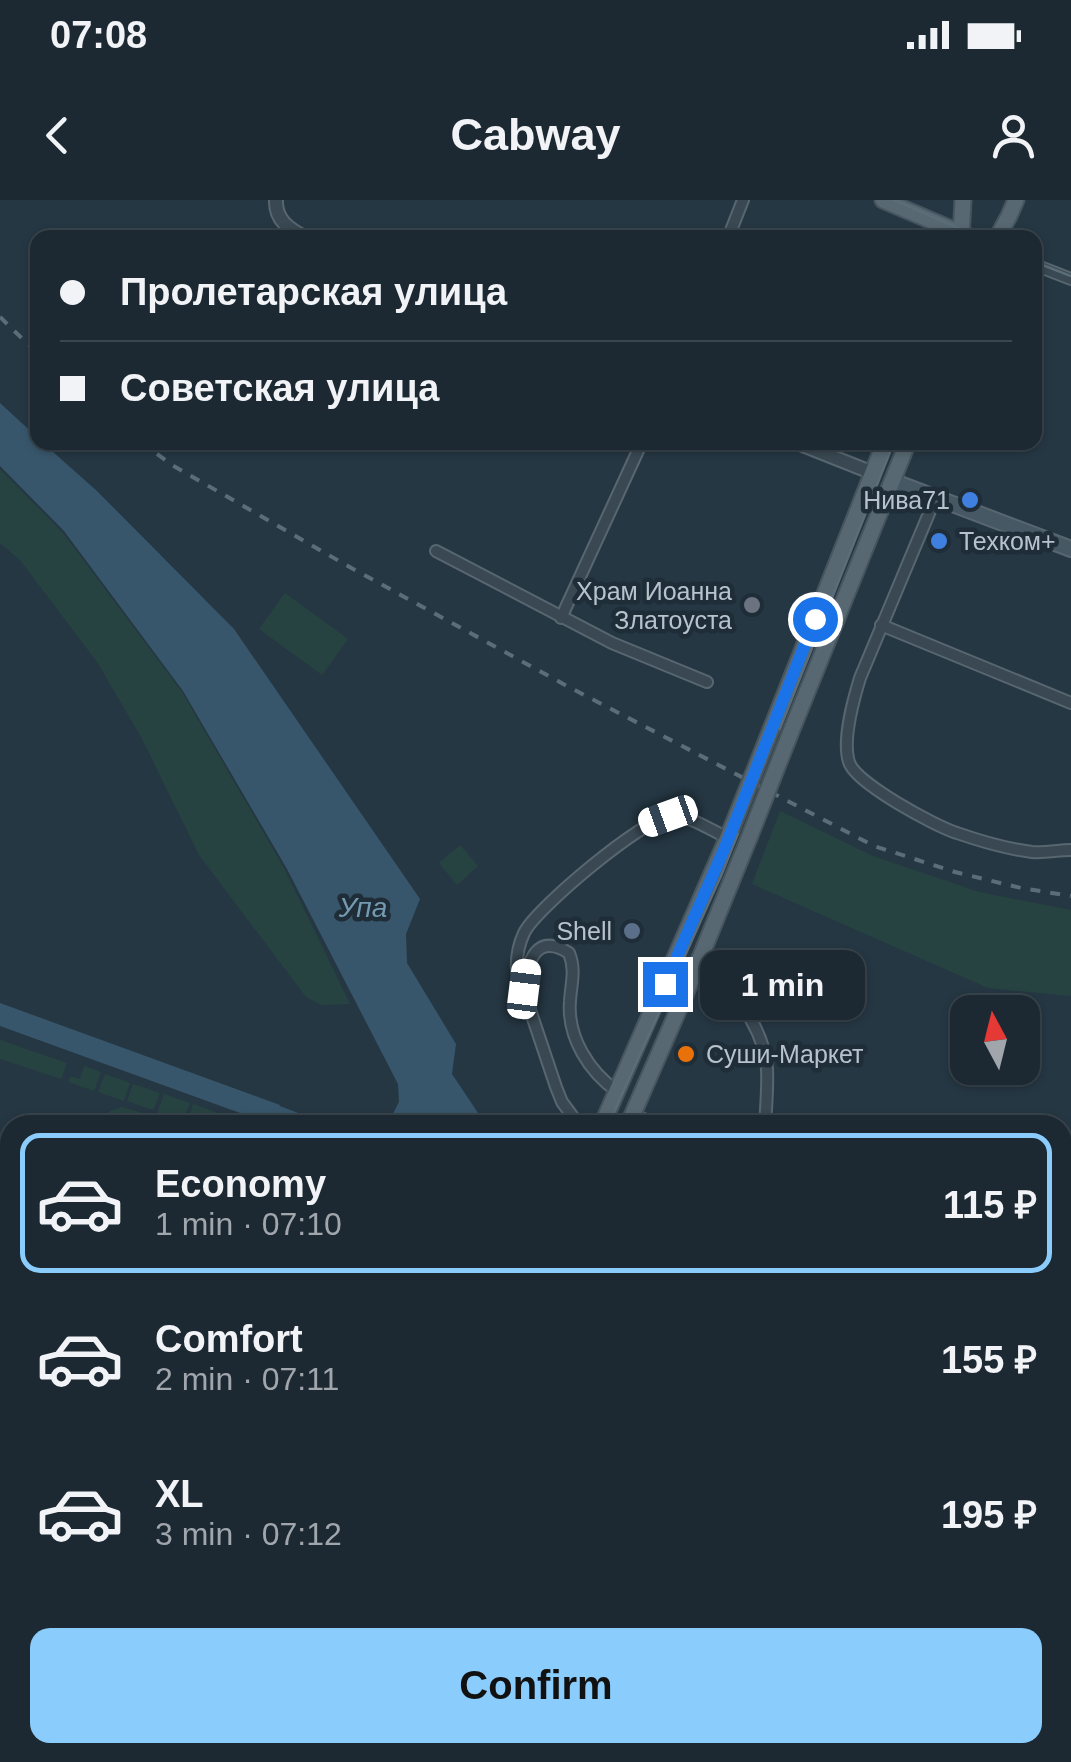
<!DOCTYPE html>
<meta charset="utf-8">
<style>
:root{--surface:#1c2932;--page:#29353e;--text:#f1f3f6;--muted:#a0a6ac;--line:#3a454d;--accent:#8acdfd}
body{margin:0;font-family:Arial,sans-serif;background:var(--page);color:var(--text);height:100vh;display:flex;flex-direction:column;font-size:38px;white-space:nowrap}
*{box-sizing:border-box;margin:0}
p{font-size:32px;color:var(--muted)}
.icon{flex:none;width:55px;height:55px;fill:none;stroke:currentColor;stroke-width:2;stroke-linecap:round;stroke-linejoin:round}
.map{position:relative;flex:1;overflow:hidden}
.sheet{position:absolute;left:0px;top:915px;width:1072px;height:648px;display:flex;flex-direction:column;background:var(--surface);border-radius:30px 30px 0 0;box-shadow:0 2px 8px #0004,0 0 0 2px var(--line)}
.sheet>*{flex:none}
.hud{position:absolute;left:30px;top:30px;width:1012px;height:220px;border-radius:20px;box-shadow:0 2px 8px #0004,0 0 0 2px var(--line);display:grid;align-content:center;height:220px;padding:0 30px;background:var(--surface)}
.needle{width:65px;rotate:353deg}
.fabs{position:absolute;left:950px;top:795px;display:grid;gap:20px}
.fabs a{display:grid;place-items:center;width:90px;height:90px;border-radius:20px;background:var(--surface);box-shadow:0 2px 8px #0004,0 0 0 2px var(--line);font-size:50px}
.end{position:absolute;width:45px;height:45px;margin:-22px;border:12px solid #1a73e8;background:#fff;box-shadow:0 0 0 5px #fff}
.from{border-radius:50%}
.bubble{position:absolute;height:70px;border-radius:20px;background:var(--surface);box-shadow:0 2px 8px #0004,0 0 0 2px var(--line);font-size:32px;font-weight:800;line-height:70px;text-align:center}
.car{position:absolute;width:30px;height:60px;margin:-30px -15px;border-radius:12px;box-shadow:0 0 8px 2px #0007;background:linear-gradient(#fff 24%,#345 0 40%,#fff 0 76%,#345 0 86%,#fff 0)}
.hud b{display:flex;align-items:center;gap:35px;height:95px;font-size:38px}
.hud b+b{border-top:2px solid var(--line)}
.hud i{width:25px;height:25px;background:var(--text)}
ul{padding:18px 0 0;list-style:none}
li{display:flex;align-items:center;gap:30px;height:140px;margin:0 20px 15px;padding:0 10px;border:5px solid transparent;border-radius:20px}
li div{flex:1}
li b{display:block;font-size:38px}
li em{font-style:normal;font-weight:800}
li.active{border-color:var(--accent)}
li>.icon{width:90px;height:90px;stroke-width:1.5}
.cta{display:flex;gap:20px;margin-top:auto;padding:20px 30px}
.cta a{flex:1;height:115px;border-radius:20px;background:var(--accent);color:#111;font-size:40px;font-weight:800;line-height:115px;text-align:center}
.status{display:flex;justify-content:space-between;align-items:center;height:70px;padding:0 50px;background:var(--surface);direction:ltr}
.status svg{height:28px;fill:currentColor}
header{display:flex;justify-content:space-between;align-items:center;height:130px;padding:0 30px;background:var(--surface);font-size:45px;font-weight:800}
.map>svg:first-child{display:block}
</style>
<div class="status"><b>07:08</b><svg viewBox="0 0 49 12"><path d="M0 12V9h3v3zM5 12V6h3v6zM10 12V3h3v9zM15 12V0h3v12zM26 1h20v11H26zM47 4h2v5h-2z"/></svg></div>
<header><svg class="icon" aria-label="back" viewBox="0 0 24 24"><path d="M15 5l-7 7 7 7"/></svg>Cabway<svg class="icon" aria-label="person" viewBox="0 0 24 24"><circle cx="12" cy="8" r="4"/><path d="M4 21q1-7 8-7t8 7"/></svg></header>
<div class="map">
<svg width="1071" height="1562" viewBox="0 0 1071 1562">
<rect width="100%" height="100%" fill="#253743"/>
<g fill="#274341">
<path d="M 0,269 L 63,333 L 182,492 L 284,668 L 350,804 L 321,805 L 306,797 L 199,655 L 141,537 L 97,462 L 20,360 L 0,343 Z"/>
<path d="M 285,393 L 348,439 L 322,475 L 259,429 Z"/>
<path d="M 780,611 L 873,656 L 979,692 L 1071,710 L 1071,796 L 988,788 L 752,684 Z"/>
<path d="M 460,645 L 478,666 L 457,685 L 439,663 Z"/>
<path d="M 0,840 L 67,863 L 61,879 L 0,859 Z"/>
<path d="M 84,866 L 101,872 L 94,891 L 68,882 L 70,876 L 80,879 Z"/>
<path d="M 105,874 L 130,883 L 124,901 L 98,892 Z"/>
<path d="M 133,884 L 160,893 L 153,910 L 127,901 Z"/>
<path d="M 164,894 L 190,903 L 183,921 L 157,913 Z"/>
<path d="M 193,904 L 218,913 L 213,925 L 187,923 Z"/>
<path d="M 122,907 L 146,914 L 157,925 L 97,925 C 103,914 110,910 122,907 Z"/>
<path d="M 1063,1462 L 1071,1463 L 1071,1562 L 1032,1562 L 1026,1553 L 1062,1552 Z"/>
</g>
<g fill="#38566b">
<path d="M 0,203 L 37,237 L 38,242 L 43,243 L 97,291 L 234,429 L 420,699 L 406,734 L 407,763 L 456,844 L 452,874 L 486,925 L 387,925 L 399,902 L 398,884 L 287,669 L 183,491 L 64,331 L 0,266 Z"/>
<path d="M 0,803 L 280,905 L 273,925 L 0,826 Z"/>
<path d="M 1062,1379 L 1071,1379 L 1071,1453 L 1063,1452 Z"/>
</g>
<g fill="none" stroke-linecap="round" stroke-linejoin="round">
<path stroke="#38566b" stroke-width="20" d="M 252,906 L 302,925"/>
<defs>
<g id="minor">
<path d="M 728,38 L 743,0"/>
<path d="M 1035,65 L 1071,79"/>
<path d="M 935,299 L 860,478 C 853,501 842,540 849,562 C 855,583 935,626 957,633 C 980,641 1008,649 1032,652 C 1045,653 1058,650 1071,650"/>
<path d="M 436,351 L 612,443 L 707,482"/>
<path d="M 561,418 L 642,242"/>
<path d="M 881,425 L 1071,503"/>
<path d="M 702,754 C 728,790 764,822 767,869 C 768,888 766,907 765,925"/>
<path d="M 524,788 C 528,761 536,732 569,753 C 576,770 571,784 570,801 C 567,837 589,872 618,892"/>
<path d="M 632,914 L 657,925"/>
<path d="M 579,925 L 562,902 L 556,887 L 517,771 C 516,758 518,746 524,733 C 535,709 645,617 670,616 C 690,615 710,630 728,638"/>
<path d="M 0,1245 L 10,1251"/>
<path d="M 0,1467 L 10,1451"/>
<path d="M 0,1507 L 10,1512"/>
<path d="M 45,1552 L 49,1562"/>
<path d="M 81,1552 L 98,1562"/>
<path d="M 538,1552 L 556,1562"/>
<path d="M 747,1562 L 753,1552"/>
<path d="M 922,1562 L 928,1552"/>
</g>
<g id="tertiary">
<path d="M 276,0 C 275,20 289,29 306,38"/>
<path d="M 795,242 L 873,273"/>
</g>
<path id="secondary" d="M 892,281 L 1071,349"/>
<g id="primary">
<path d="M 883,0 L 972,38"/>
<path d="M 961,38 L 963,0"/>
<path d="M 997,38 L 1009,16 L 1016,0"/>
<path d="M 772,527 L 885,242"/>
<path d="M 790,534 L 908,242"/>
<path d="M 602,925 L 731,630"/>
<path d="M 628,925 L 687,790 L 749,638"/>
<path d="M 284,1562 L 290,1552"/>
<path d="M 311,1562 L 316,1552"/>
</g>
</defs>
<use href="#minor" stroke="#57666f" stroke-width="14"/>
<use href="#tertiary" stroke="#57666f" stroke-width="16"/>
<use href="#secondary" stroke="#57666f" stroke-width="18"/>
<use href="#primary" stroke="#46545e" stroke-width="19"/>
<use href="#minor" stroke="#394852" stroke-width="10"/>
<use href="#tertiary" stroke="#394852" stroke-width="12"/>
<use href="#secondary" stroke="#475865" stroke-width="14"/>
<use href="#primary" stroke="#576872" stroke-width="15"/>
<g stroke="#5b6d79" stroke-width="2.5">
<path d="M 894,0 L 981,38"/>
<path d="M 1035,62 L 1071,76"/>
<path d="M 608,925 L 721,676 L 894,242"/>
<path d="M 292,1562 L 298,1552"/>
</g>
<g stroke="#5b6d79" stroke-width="4" stroke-dasharray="10 10" stroke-linecap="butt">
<path d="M 0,117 L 38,154"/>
<path d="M 141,242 L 172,265 L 346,365 L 567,486 L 874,646 L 955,672 L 1021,688 L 1071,696"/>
</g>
<defs>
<g id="primary-bridge">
<path d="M 731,630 L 772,527"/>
<path d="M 749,638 L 790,534"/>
</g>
</defs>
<use href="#primary-bridge" stroke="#46545e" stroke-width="19" stroke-linecap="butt"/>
<use href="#primary-bridge" stroke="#576872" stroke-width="15"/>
</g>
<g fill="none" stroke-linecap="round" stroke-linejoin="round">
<path stroke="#1a73e8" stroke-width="12" d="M 665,784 L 726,645 L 815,419"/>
</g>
<g fill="#3f7fe0" stroke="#1e2d37" stroke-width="4">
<circle cx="970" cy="300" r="10"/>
<circle cx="939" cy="341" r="10"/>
</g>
<circle fill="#6b7280" stroke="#1e2d37" stroke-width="4" cx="752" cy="405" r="10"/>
<circle fill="#5c6f8a" stroke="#1e2d37" stroke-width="4" cx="632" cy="731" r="10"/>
<circle fill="#e8710a" stroke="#1e2d37" stroke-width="4" cx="686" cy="854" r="10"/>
<g text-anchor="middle" stroke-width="9" stroke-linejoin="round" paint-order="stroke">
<g font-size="25" fill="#b6c3cc" stroke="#1e2d37" text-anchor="end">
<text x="950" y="309">Нива71</text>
<text x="959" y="350" text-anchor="start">Техком+</text>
<text x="732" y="400">Храм Иоанна<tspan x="732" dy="29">Златоуста</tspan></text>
<text x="612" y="740">Shell</text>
<text x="706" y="863" text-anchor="start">Суши-Маркет</text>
</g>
<g font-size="28" font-style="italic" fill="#749ab1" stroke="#1e2d37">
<text x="363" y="717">Упа</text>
</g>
</g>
</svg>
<div class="fabs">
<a><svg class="needle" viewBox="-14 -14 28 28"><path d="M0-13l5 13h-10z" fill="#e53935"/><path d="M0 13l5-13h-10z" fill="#a0a6ac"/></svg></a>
</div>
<i class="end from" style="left:815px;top:419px"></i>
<i class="end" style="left:665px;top:784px"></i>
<div class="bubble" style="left:700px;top:750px;width:165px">1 min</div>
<i class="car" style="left:668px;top:616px;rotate:250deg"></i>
<i class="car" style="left:524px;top:789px;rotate:7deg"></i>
<div class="hud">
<b><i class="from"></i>Пролетарская улица</b>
<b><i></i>Советская улица</b>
</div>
<section class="sheet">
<ul>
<li class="active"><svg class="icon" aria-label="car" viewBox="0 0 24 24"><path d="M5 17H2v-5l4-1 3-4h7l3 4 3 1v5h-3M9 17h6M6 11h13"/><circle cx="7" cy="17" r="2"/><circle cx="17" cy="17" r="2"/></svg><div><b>Economy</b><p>1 min · 07:10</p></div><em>115 ₽</em></li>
<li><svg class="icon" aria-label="car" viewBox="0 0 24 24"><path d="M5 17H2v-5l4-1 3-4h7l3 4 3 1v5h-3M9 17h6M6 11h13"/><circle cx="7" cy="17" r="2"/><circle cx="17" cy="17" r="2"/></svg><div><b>Comfort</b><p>2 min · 07:11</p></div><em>155 ₽</em></li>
<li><svg class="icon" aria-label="car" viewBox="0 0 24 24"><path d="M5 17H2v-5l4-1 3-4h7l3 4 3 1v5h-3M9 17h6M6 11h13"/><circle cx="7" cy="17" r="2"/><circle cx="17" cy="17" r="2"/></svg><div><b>XL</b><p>3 min · 07:12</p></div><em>195 ₽</em></li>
</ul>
<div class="cta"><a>Confirm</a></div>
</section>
</div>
